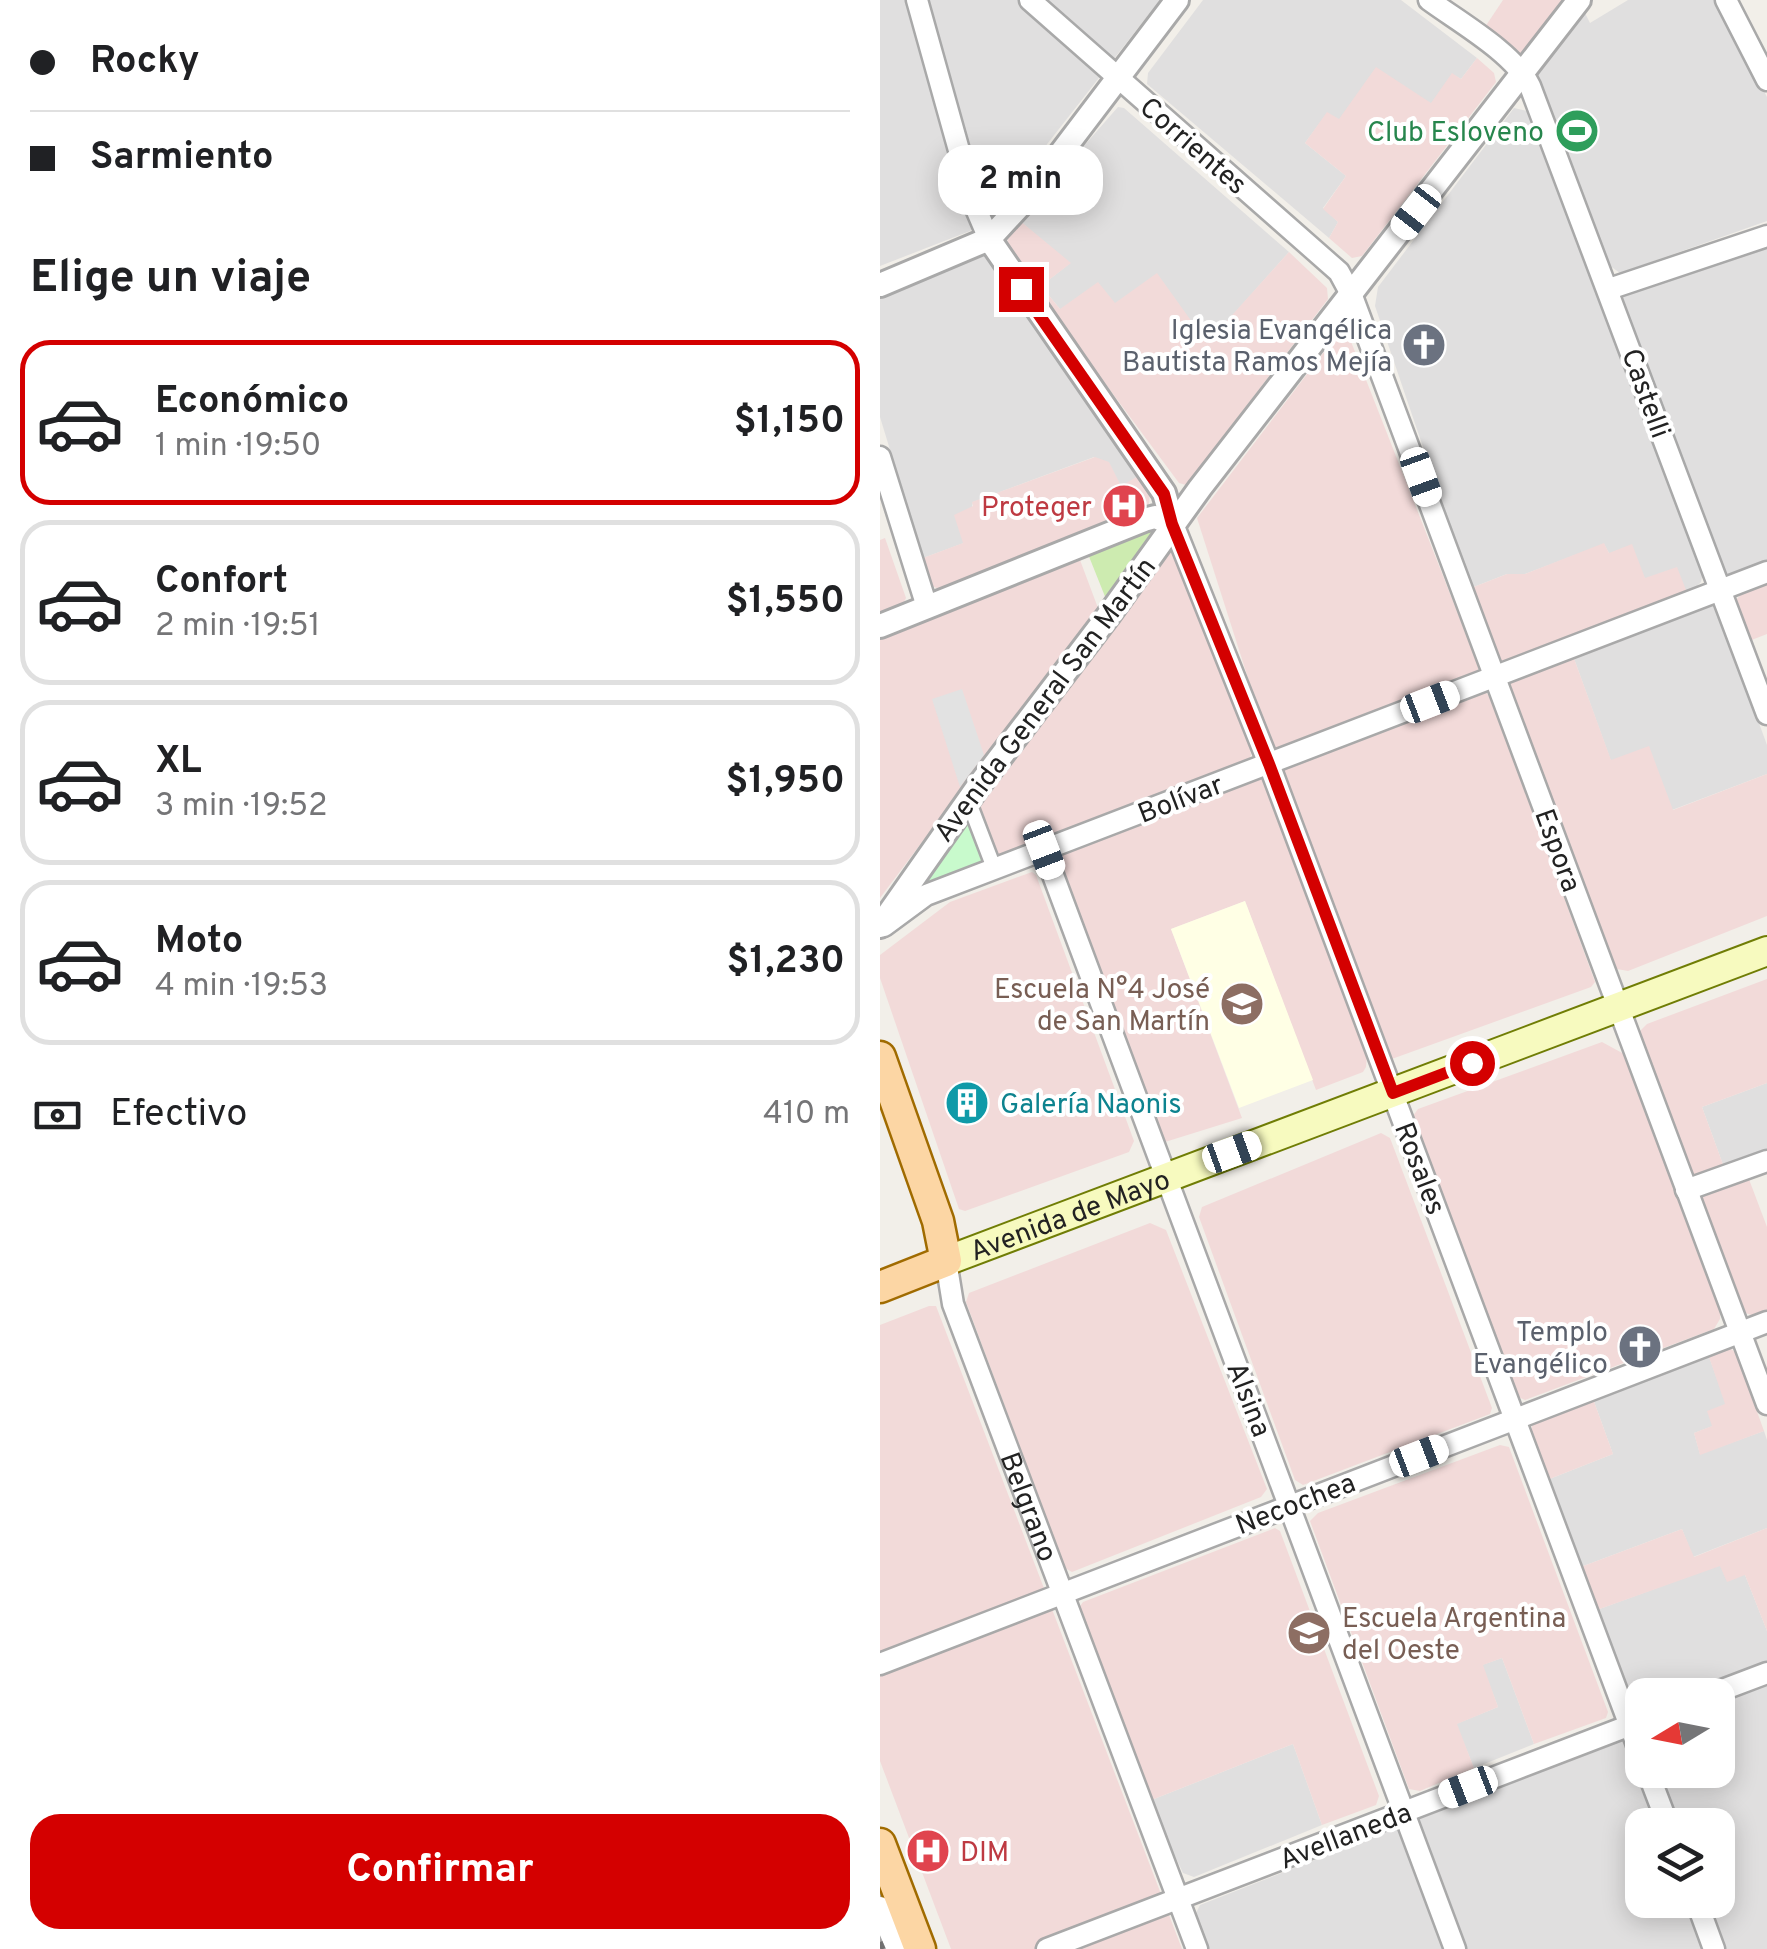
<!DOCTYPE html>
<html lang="es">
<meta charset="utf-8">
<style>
:root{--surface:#fff;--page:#f6f6f6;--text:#202124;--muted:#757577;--line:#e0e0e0;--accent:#d40000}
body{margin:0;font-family:Overpass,sans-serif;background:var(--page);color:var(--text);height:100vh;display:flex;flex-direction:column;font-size:38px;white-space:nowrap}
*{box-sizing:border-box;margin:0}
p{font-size:32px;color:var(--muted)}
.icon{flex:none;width:55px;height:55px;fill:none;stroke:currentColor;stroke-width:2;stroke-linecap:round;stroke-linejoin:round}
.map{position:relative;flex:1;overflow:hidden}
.side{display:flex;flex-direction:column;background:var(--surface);width:880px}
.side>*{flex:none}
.top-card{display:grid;align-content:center;height:220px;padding:0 30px;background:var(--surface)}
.needle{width:65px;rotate:260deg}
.fabs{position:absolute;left:745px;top:1678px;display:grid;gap:20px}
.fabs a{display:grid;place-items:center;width:110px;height:110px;border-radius:20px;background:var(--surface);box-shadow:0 5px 25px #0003;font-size:50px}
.end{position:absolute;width:45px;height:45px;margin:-22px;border:12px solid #d40000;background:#fff;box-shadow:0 0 0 5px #fff}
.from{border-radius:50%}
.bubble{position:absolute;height:70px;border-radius:30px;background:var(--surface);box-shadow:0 5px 25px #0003;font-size:32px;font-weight:700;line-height:70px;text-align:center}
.car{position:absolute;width:30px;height:60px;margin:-30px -15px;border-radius:12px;box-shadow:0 0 8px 2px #0007;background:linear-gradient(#fff 24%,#345 0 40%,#fff 0 76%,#345 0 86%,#fff 0)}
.top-card b{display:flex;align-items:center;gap:35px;height:95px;font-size:38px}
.top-card b+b{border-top:2px solid var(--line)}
.top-card i{width:25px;height:25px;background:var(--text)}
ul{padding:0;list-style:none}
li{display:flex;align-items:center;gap:30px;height:165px;margin:0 20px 15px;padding:0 10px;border:5px solid var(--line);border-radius:30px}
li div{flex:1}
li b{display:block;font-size:38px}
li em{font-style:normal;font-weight:700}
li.selected{border-color:var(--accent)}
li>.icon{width:90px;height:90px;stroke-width:1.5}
h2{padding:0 30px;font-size:45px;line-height:120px}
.pay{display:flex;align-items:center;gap:25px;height:110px;padding:0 30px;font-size:38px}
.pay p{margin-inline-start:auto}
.button{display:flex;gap:20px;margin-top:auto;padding:20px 30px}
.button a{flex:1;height:115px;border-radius:30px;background:var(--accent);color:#fff;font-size:40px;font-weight:700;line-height:115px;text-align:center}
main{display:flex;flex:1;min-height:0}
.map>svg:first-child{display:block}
</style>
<main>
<section class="side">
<div class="top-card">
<b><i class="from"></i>Rocky</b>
<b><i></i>Sarmiento</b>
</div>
<h2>Elige un viaje</h2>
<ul>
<li class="selected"><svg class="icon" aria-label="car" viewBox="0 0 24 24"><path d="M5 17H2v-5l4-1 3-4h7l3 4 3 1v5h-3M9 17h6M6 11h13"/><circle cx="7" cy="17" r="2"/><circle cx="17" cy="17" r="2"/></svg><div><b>Económico</b><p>1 min · 19:50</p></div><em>$1,150</em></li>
<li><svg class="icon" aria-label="car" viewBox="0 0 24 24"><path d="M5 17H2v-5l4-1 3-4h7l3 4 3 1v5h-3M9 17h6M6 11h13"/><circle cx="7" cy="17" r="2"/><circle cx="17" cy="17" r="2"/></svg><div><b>Confort</b><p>2 min · 19:51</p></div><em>$1,550</em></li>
<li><svg class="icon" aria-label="car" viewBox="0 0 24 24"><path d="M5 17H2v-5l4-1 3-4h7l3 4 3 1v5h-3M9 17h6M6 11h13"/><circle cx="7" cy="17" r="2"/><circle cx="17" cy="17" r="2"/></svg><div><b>XL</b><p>3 min · 19:52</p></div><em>$1,950</em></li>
<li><svg class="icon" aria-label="car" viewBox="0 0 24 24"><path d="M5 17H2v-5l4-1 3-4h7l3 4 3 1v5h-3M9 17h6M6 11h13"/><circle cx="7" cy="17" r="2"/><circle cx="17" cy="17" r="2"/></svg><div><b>Moto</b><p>4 min · 19:53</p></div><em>$1,230</em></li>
</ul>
<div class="pay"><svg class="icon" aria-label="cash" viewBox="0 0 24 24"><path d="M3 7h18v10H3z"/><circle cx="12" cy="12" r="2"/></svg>Efectivo<p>410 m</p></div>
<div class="button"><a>Confirmar</a></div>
</section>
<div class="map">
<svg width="887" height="1949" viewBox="0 0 887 1949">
<rect width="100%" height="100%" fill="#f2efe9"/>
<g fill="#e0dfdf" fill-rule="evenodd">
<path d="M 0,0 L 280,0 L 113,213 L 90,231 L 0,266 Z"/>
<path d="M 323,0 L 521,0 L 597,58 L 581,79 L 572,74 L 551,104 L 496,68 L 459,120 L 447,113 L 425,143 L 466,176 L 443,208 L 458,222 L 449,238 L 267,84 L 268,73 Z"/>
<path d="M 748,0 L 837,0 L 887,97 L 887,221 L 740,273 L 726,263 L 656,79 L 656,72 L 703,9 L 710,23 Z"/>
<path d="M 238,107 L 244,108 L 409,252 L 327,344 L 235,303 L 180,309 L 161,286 L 189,264 L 139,220 Z"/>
<path d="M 634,108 L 647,111 L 824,567 L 821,582 L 808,595 L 765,578 L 729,553 L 724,544 L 645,574 L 627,574 L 591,588 L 495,306 L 498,287 Z"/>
<path d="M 887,242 L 887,564 L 853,577 L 845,575 L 743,310 L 742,300 L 745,293 Z"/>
<path d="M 102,253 L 109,256 L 260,475 L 241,487 L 214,457 L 93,502 L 84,543 L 43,558 L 0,417 L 0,295 Z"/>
<path d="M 829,604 L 836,607 L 840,617 L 887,745 L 887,774 L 792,810 L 731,761 L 692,653 Z"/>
<path d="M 887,1083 L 887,1154 L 845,1170 L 822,1107 Z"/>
<path d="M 827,1351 L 846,1404 L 833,1426 L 814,1433 L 820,1454 L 884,1431 L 887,1440 L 887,1528 L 813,1557 L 802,1529 L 698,1568 L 667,1480 L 733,1454 L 712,1396 Z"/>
<path d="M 840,1565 L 865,1575 L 887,1631 L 887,1665 L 804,1695 L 762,1695 L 762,1708 L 753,1704 L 747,1698 L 714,1611 Z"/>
<path d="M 622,1658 L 654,1744 L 594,1768 L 576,1724 L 618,1707 L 602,1665 Z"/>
<path d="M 887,1684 L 887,1949 L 329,1949 L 316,1913 L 320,1905 L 762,1732 L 762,1770 L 838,1770 L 838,1703 ZM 762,1825 L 838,1825 L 838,1900 L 762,1900 Z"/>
<path d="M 413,1744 L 442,1825 L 314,1877 L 303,1873 L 269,1801 Z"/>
</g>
<g fill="#f2dad9">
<path d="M 623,0 L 691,0 L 643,62 L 605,27 Z"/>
<path d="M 597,58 L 614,73 L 616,82 L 482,256 L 472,258 L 449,238 L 458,222 L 443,209 L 466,176 L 425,143 L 447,112 L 459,119 L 496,67 L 551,103 L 572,73 L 581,79 Z"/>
<path d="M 139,220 L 191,263 L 161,286 L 180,309 L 218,282 L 235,303 L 277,273 L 327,343 L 409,252 L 447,288 L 448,299 L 306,485 L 299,483 L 127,251 L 128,234 Z"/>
<path d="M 460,331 L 468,334 L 598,665 L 598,674 L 402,749 L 396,748 L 389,744 L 317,518 Z"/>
<path d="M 215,457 L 229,462 L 241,486 L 260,475 L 270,492 L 269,504 L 264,511 L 63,591 L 50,585 L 43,558 L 83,543 L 74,515 L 93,506 L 92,502 Z"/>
<path d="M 5,538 L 26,598 L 23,604 L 0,612 L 0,540 Z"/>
<path d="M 724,543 L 729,553 L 752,544 L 765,578 L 797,567 L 808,595 L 628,663 L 620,662 L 614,656 L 591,588 L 627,574 L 645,574 Z"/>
<path d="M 288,547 L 299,552 L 369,744 L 371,755 L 368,762 L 116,859 L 93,798 Z"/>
<path d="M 200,560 L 218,608 L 0,898 L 0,640 Z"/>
<path d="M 887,582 L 887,634 L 869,641 L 856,600 L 864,591 Z"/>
<path d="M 692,653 L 731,760 L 769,746 L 793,810 L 887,774 L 887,916 L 748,971 L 737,969 L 733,964 L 628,683 L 635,675 Z"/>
<path d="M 597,691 L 606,692 L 613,703 L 715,982 L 711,987 L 509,1060 L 401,777 L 403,771 L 407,764 Z"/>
<path d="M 376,776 L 382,778 L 387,785 L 487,1055 L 486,1067 L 483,1072 L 436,1090 L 365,901 L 291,929 L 362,1118 L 285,1142 L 280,1138 L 175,859 L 178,853 Z"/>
<path d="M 152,872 L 156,875 L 254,1141 L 249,1152 L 85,1211 L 79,1209 L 0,978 L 0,955 L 70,902 Z"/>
<path d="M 887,979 L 887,1083 L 822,1107 L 845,1170 L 819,1179 L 810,1177 L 758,1037 L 759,1032 L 767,1024 Z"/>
<path d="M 722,1042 L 744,1054 L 840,1307 L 840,1319 L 834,1329 L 645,1400 L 634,1395 L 533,1123 L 533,1116 L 538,1109 Z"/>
<path d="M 501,1133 L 510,1138 L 612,1408 L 610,1414 L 423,1485 L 415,1480 L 319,1217 L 322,1207 Z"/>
<path d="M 867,1174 L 887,1227 L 887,1311 L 874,1316 L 860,1311 L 819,1196 L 821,1192 Z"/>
<path d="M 270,1223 L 286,1230 L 387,1489 L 381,1497 L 192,1572 L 185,1568 L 86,1302 L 89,1293 Z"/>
<path d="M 49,1306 L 56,1306 L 302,1949 L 71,1949 L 0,1761 L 0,1325 Z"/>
<path d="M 846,1345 L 856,1353 L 884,1431 L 820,1455 L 814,1433 L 832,1426 L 827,1411 L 845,1404 L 827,1351 Z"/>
<path d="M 712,1396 L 733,1454 L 667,1480 L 650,1436 L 653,1422 Z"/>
<path d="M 620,1445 L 629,1447 L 728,1712 L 726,1718 L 654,1744 L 622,1658 L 603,1665 L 618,1707 L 577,1724 L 594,1768 L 540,1791 L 529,1789 L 430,1521 L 438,1513 Z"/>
<path d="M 395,1528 L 400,1531 L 499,1796 L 496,1805 L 442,1825 L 413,1744 L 269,1801 L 198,1609 L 203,1602 Z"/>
<path d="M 887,1528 L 887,1631 L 865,1575 L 847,1582 L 840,1566 L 714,1611 L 698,1568 L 802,1529 L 814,1557 Z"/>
</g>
<path fill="#ffffe5" d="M 365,901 L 433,1080 L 359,1108 L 291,929 Z"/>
<path fill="#cdebb0" d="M 268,530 L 274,532 L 278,538 L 228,604 L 208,554 Z"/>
<path fill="#c8facc" d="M 89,816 L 116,859 L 39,889 Z"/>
<path fill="#e2e2e2" d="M 82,689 L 104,755 L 80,787 L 52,699 Z"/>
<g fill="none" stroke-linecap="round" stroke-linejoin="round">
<defs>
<path id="pedestrian" d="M 88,800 L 114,868"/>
<g id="minor">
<path d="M 37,0 L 94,204 L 109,239"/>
<path d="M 150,0 L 459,272 L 472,296 L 887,1404"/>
<path d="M 549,0 C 579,22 634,53 650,86 L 887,714"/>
<path d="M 846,0 L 887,80"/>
<path d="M 729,289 L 887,236"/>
<path d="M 0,457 L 47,607"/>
<path d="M 293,524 L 389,764 L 762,1758"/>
<path d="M 164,851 L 575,1949"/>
<path d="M 4,926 L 46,895 L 887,572"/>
<path d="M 806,1190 L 887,1161"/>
<path id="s1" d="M 66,1261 L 73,1304 L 317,1949"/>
<path d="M 0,1664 L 887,1322"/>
<path d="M 829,1695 L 887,1673"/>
<path d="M 767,1770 L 788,1825"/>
<path d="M 816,1900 L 834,1949"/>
<path d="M 167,1949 L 761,1721"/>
</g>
<g id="tertiary">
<path d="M 109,239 L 284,493 L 293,524"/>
<path d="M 0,285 L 109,239 L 146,199 L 297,0"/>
<path d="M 0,626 L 264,520 L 275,517 L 293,524"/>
<path d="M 0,926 L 99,785 L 228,616 L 320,488 L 699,0"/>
<path d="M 0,1908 L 18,1949"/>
</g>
<g id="secondary">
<path id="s2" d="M 66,1261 L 887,951"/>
</g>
<g id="primary">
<path d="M 0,1057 L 58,1221 L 66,1261 L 0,1287"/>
<path d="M 0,1844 L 40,1949"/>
</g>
</defs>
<use href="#pedestrian" stroke="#a9a9a9" stroke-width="19"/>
<use href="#minor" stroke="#a9a9a9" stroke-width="25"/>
<use href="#tertiary" stroke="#a9a9a9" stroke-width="28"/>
<use href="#secondary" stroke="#707d05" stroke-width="32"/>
<use href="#primary" stroke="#a06b00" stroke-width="35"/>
<use href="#pedestrian" stroke="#fff" stroke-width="14"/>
<use href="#minor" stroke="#fff" stroke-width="20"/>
<use href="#tertiary" stroke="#fff" stroke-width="22"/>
<use href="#secondary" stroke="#f7fabf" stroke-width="28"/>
<use href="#primary" stroke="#fcd6a4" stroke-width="30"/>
<path stroke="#707070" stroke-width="5" stroke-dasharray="20 20" stroke-linecap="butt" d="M 0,1942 L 3,1949"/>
</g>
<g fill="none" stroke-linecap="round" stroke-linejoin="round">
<path stroke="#d40000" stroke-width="12" d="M 141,289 L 284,494 L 292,524 L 389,764 L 513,1093 L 592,1063"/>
</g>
<defs>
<symbol id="stadium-disc" viewBox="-11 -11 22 22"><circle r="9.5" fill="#2e9e5b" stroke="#fff"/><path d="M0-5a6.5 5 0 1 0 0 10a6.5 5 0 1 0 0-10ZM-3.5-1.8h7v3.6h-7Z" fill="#fff"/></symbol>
<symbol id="church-disc" viewBox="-11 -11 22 22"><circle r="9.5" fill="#6b7280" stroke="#fff"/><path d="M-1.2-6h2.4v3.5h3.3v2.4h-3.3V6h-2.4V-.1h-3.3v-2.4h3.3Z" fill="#fff"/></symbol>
<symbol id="hospital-disc" viewBox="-11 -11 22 22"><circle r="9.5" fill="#e0444e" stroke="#fff"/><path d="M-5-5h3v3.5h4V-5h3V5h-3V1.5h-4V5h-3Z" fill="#fff"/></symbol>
<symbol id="school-disc" viewBox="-11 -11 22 22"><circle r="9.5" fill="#8d6e63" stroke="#fff"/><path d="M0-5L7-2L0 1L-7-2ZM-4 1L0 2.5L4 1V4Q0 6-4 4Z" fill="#fff"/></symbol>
<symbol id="building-disc" viewBox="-11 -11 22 22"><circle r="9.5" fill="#0f9aa8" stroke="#fff"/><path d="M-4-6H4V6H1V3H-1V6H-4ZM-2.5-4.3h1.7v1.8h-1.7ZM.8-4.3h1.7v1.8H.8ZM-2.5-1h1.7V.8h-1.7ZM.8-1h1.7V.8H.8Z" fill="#fff"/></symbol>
</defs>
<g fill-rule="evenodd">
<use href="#stadium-disc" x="672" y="106" width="50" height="50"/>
<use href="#church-disc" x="519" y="320" width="50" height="50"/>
<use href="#hospital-disc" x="219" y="481" width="50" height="50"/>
<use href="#school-disc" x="337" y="979" width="50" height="50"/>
<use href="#building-disc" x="62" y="1078" width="50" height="50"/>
<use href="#church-disc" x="735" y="1322" width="50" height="50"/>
<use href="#school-disc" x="404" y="1608" width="50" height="50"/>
<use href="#hospital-disc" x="23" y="1826" width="50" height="50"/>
</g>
<g text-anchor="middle" stroke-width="8" stroke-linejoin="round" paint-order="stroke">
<g font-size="28" fill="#27864d" stroke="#fff" text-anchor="end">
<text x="664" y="141">Club Esloveno</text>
</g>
<g font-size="28" fill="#222" stroke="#fff">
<text transform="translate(314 145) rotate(41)" y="10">Corrientes</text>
<text transform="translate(767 393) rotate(70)" y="10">Castelli</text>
<text transform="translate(164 699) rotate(-53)" y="10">Avenida General San Martín</text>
<text transform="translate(300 798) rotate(-21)" y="10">Bolívar</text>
<text transform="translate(679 850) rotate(70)" y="10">Espora</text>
<text transform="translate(541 1168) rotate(69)" y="10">Rosales</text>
<text dy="10" stroke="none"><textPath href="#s2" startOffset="132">Avenida de Mayo</textPath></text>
<text transform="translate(370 1399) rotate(69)" y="10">Alsina</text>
<text transform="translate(415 1503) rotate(-21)" y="10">Necochea</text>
<text dy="10" stroke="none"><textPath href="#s1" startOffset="260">Belgrano</textPath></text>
<text transform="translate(465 1835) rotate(-21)" y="10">Avellaneda</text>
</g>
<g font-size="28" fill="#5b616d" stroke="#fff" text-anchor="end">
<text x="512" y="339">Iglesia Evangélica<tspan x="512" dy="32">Bautista Ramos Mejía</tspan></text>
<text x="728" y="1341">Templo<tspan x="728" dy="32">Evangélico</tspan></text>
</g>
<g font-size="28" fill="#be3a42" stroke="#fff" text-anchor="end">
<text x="212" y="516">Proteger</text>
<text x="80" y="1861" text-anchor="start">DIM</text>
</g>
<g font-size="28" fill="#785e54" stroke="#fff" text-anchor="end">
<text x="330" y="998">Escuela N°4 José<tspan x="330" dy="32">de San Martín</tspan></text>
<text x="462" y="1627" text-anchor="start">Escuela Argentina<tspan x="462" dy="32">del Oeste</tspan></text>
</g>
<g font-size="28" fill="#0d838f" stroke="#fff" text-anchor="start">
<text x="120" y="1113">Galería Naonis</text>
</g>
</g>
</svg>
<div class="fabs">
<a><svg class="needle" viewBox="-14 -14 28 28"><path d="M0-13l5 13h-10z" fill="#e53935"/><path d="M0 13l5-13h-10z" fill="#757577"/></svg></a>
<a><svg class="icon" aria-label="layers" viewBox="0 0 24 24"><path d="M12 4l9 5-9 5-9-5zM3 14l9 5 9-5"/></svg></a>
</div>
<i class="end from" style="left:592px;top:1063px"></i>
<i class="end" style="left:141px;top:289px"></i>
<div class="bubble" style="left:58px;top:145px;width:165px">2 min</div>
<i class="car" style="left:536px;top:212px;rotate:218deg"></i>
<i class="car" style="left:541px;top:477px;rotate:160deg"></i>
<i class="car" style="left:550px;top:702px;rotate:69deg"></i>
<i class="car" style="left:164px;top:850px;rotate:159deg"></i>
<i class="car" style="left:352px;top:1152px;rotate:70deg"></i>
<i class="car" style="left:539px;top:1456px;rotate:69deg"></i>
<i class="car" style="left:588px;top:1787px;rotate:249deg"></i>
</div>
</main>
